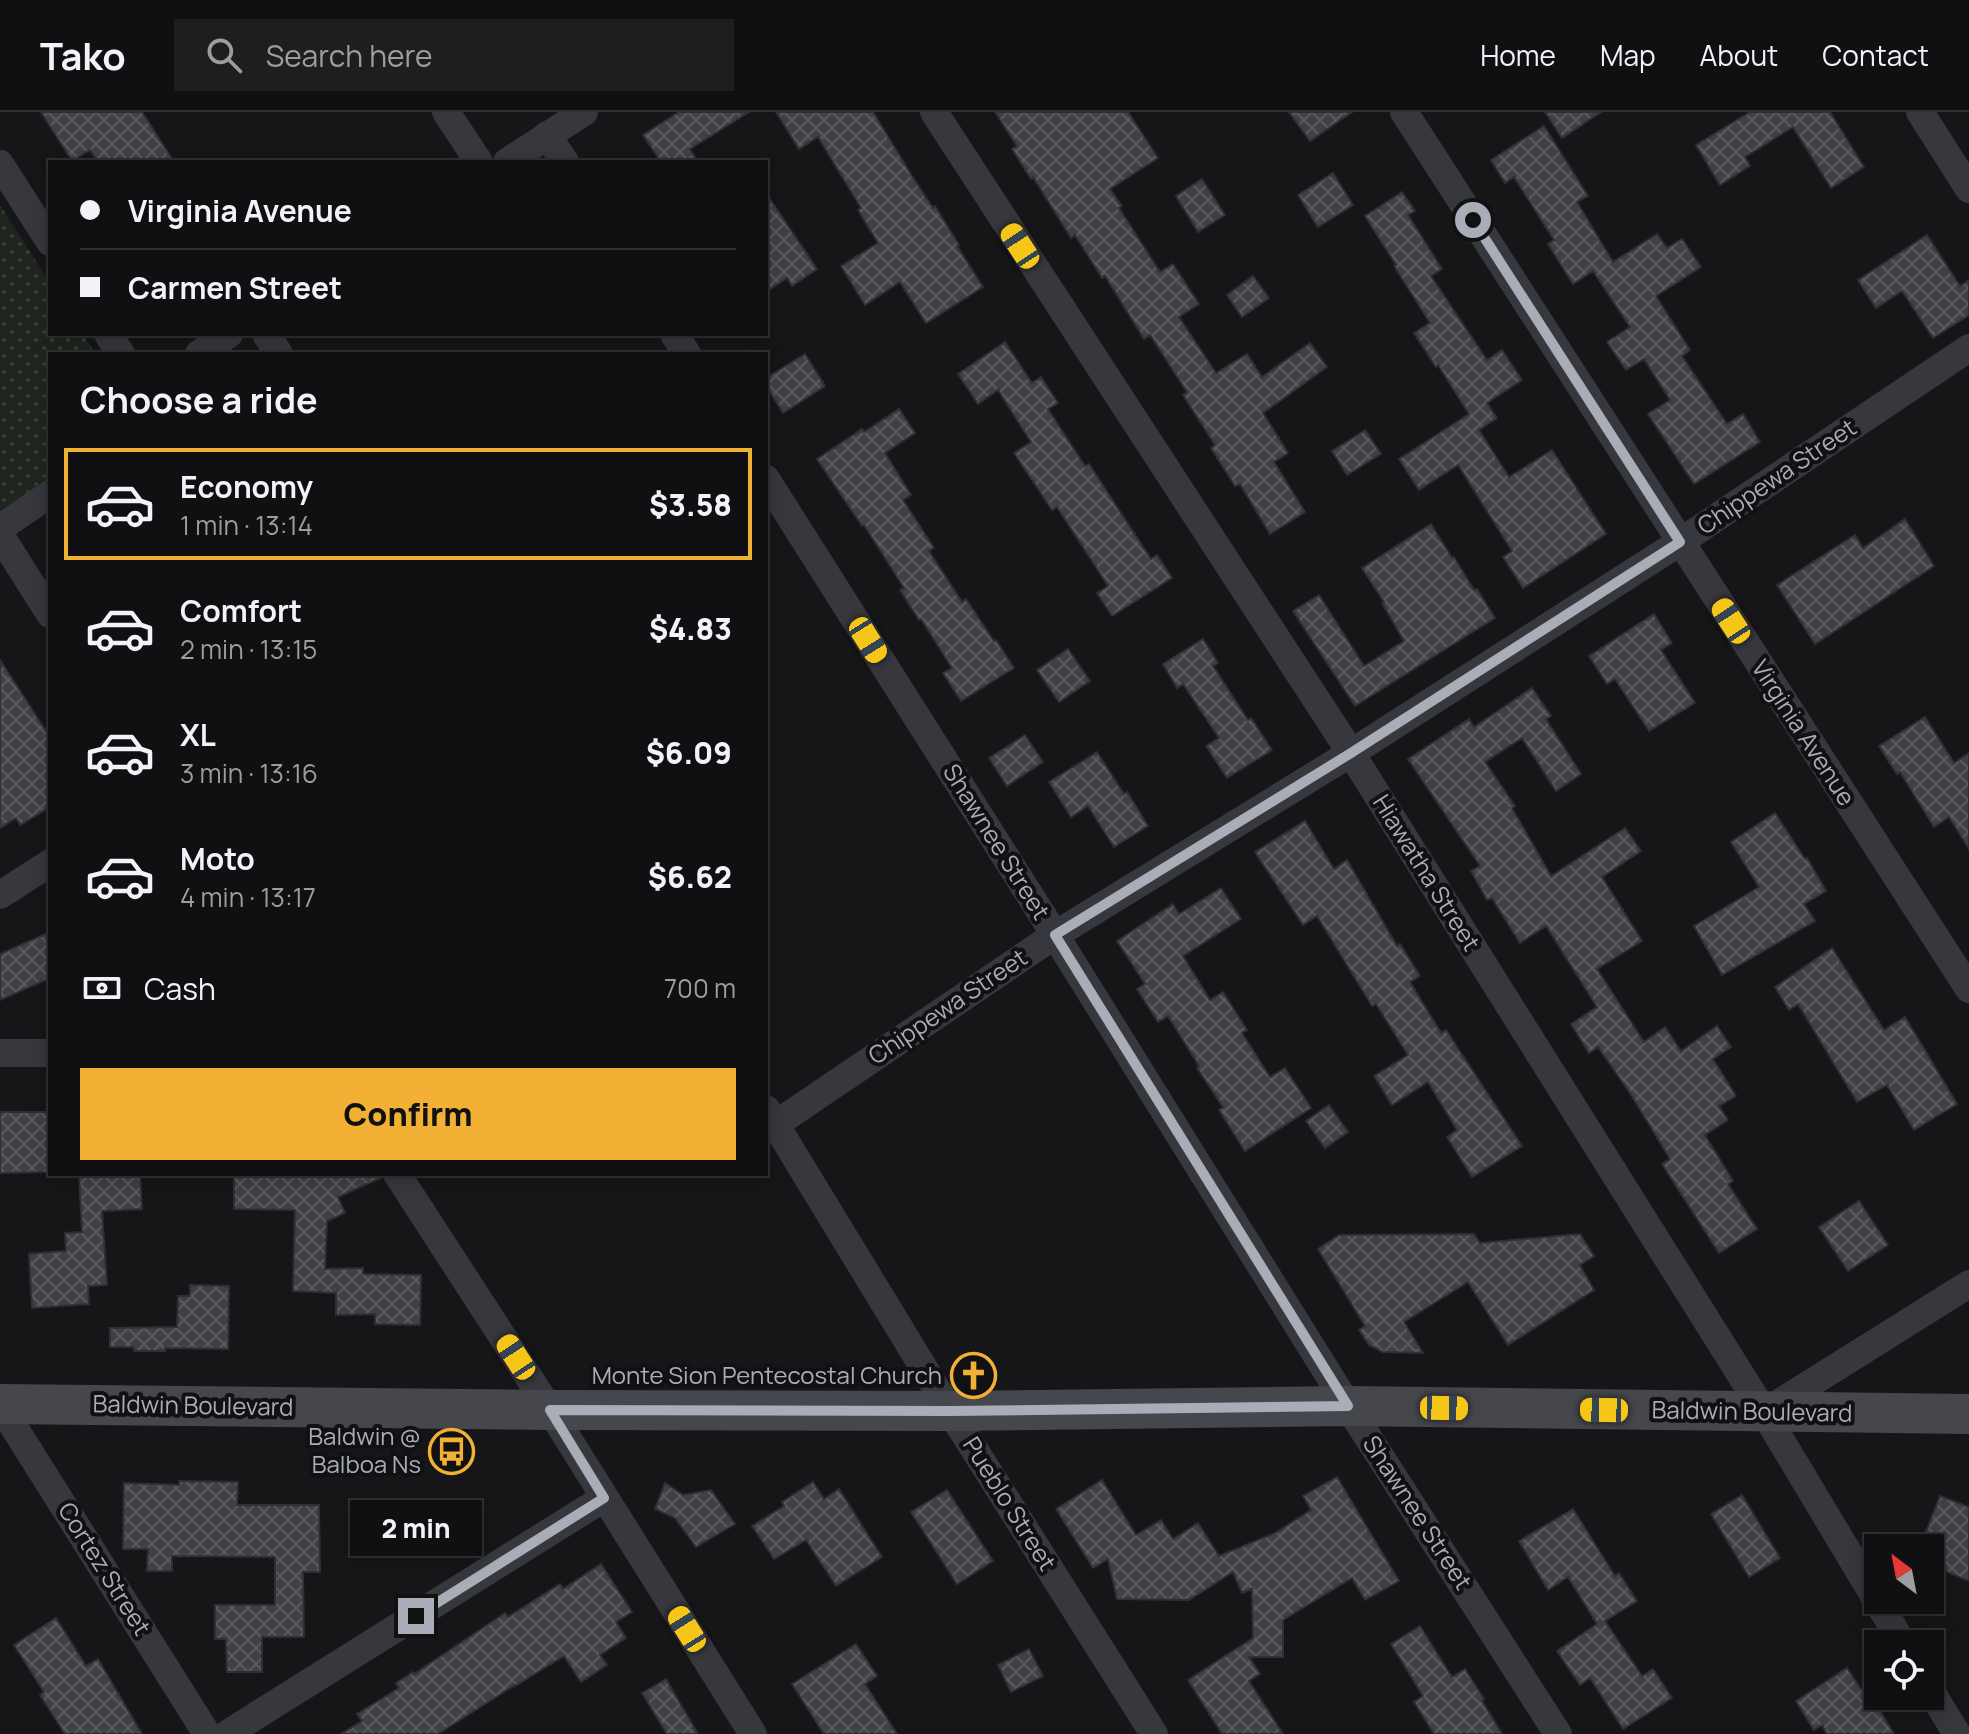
<!DOCTYPE html>
<meta charset="utf-8">
<style>
:root{--surface:#101012;--page:#1e1e20;--text:#f1f3f6;--muted:#9c9d9f;--line:#303032;--accent:#f2b134}
body{margin:0;font-family:Manrope,sans-serif;background:var(--page);color:var(--text);height:100vh;display:flex;flex-direction:column;font-size:30px;white-space:nowrap}
*{box-sizing:border-box;margin:0}
p{font-size:26px;color:var(--muted)}
.icon{flex:none;width:44px;height:44px;fill:none;stroke:currentColor;stroke-width:2;stroke-linecap:round;stroke-linejoin:round}
.map{position:relative;flex:1;overflow:hidden}
.sheet{position:absolute;left:48px;top:240px;width:720px;height:824px;display:flex;flex-direction:column;background:var(--surface);border-radius:0px;box-shadow:0 4px 20px #0003,0 0 0 2px var(--line)}
.sheet>*{flex:none}
.top-card{position:absolute;left:48px;top:48px;width:720px;height:176px;border-radius:0px;box-shadow:0 4px 20px #0003,0 0 0 2px var(--line);display:grid;align-content:center;height:176px;padding:0 32px;background:var(--surface)}
.needle{width:52px;rotate:328deg}
.tools{position:absolute;left:1864px;top:1422px;display:grid;gap:16px}
.tools a{display:grid;place-items:center;width:80px;height:80px;border-radius:0px;background:var(--surface);box-shadow:0 4px 20px #0003,0 0 0 2px var(--line);font-size:40px}
.end{position:absolute;width:36px;height:36px;margin:-18px;border:10px solid #a8adb8;background:#111;box-shadow:0 0 0 4px #111}
.from{border-radius:50%}
.bubble{position:absolute;height:56px;border-radius:0px;background:var(--surface);box-shadow:0 4px 20px #0003,0 0 0 2px var(--line);font-size:26px;font-weight:800;line-height:56px;text-align:center}
.car{position:absolute;width:24px;height:48px;margin:-24px -12px;border-radius:10px;box-shadow:0 0 6px 2px #0007;background:linear-gradient(#f5c518 24%,#345 0 40%,#f5c518 0 76%,#345 0 86%,#f5c518 0)}
.top-card b{display:flex;align-items:center;gap:28px;height:76px;font-size:30px}
.top-card b+b{border-top:2px solid var(--line)}
.top-card i{width:20px;height:20px;background:var(--text)}
ul{padding:0;list-style:none}
li{display:flex;align-items:center;gap:24px;height:112px;margin:0 16px 12px;padding:0 16px;border:4px solid transparent;border-radius:0px}
li div{flex:1}
li b{display:block;font-size:30px}
li em{font-style:normal;font-weight:800}
li.on{border-color:var(--accent)}
li>.icon{width:72px;height:72px;stroke-width:1.5}
h2{padding:0 32px;font-size:36px;line-height:96px}
.pay{display:flex;align-items:center;gap:20px;height:88px;padding:0 32px;font-size:30px}
.pay p{margin-inline-start:auto}
.primary-button{display:flex;gap:16px;margin-top:auto;padding:16px 32px}
.primary-button a{flex:1;height:92px;border-radius:0px;background:var(--accent);color:#111;font-size:32px;font-weight:800;line-height:92px;text-align:center}
header{display:flex;align-items:center;gap:48px;box-sizing:border-box;height:112px;padding:0 40px;background:var(--surface);border-bottom:2px solid var(--line)}
header strong{font-size:38px}
nav{display:flex;gap:44px;margin-inline-start:auto;font-size:28px}
.search{width:560px;height:72px;background:var(--page);display:flex;align-items:center;gap:20px;box-sizing:border-box;padding:0 28px;border-radius:0px;color:var(--muted);font-size:30px}
.map>svg:first-child{display:block}
</style>
<header>
<strong>Tako</strong>
<div class="search"><svg class="icon" aria-label="search" viewBox="0 0 24 24"><circle cx="10" cy="10" r="6"/><path d="M15 15l6 6"/></svg>Search here</div>
<nav><a>Home</a><a>Map</a><a>About</a><a>Contact</a></nav>
</header>
<div class="map">
<svg width="1969" height="1622" viewBox="0 0 1969 1622">
<defs>
<pattern id="green-dots" width="8" height="8" patternUnits="userSpaceOnUse" patternTransform="scale(2)"><rect width="8" height="8" fill="#1e261f"/><path d="M2 2h.1M6 6h.1" fill="none" stroke="#3c433d" stroke-width="1.8" stroke-linecap="round"/></pattern>
<pattern id="building-cross-hatch" width="8" height="8" patternUnits="userSpaceOnUse" patternTransform="scale(2)"><rect width="8" height="8" fill="#404145"/><path d="M0 0l8 8M0 8l8-8" fill="none" stroke="#595a5e"/></pattern>
</defs>
<rect width="100%" height="100%" fill="#161618"/>
<path fill="url(#green-dots)" d="M 0,93 L 50,171 L 50,222 L 83,222 L 95,242 L 50,242 L 50,367 L 0,398 Z"/>
<g fill="url(#building-cross-hatch)" stroke="#303034" stroke-width="2">
<path d="M 41,0 L 142,0 L 174,50 L 98,50 L 90,38 L 72,49 Z"/>
<path d="M 679,0 L 749,0 L 690,37 L 698,50 L 661,50 L 643,23 Z"/>
<path d="M 776,0 L 873,0 L 912,64 L 933,96 L 935,94 L 959,133 L 957,134 L 983,175 L 926,211 L 900,170 L 865,193 L 841,154 L 878,131 L 858,98 L 861,96 L 818,25 L 799,37 Z"/>
<path d="M 995,0 L 1128,0 L 1158,46 L 1110,77 L 1122,94 L 1119,96 L 1160,160 L 1173,152 L 1199,192 L 1179,205 L 1216,261 L 1247,242 L 1262,265 L 1310,231 L 1327,255 L 1263,301 L 1288,341 L 1274,350 L 1305,400 L 1270,422 L 1240,372 L 1235,374 L 1211,336 L 1215,333 L 1183,283 L 1187,280 L 1150,223 L 1144,227 L 1105,164 L 1102,166 L 1075,123 L 1071,126 L 1033,65 L 1031,67 L 1012,37 L 1017,34 Z"/>
<path d="M 1289,0 L 1352,0 L 1310,29 Z"/>
<path d="M 1545,0 L 1601,0 L 1562,26 Z"/>
<path d="M 1750,0 L 1830,0 L 1864,55 L 1831,76 L 1793,15 L 1745,45 L 1750,54 L 1720,73 L 1696,33 Z"/>
<path d="M 1544,14 L 1588,84 L 1577,90 L 1613,150 L 1657,122 L 1667,136 L 1682,127 L 1701,155 L 1656,184 L 1690,238 L 1682,244 L 1727,312 L 1743,302 L 1760,330 L 1694,372 L 1648,302 L 1670,288 L 1644,247 L 1626,258 L 1607,230 L 1630,215 L 1593,159 L 1573,172 L 1548,132 L 1554,128 L 1514,65 L 1505,71 L 1491,48 Z"/>
<path d="M 1333,61 L 1353,93 L 1318,115 L 1298,83 Z"/>
<path d="M 1202,67 L 1225,103 L 1198,120 L 1176,84 Z"/>
<path d="M 1402,80 L 1415,99 L 1408,103 L 1442,157 L 1431,164 L 1487,248 L 1502,238 L 1522,268 L 1487,291 L 1497,306 L 1479,318 L 1509,365 L 1552,338 L 1606,422 L 1523,476 L 1503,445 L 1512,439 L 1458,353 L 1419,378 L 1399,347 L 1469,302 L 1438,253 L 1436,255 L 1414,221 L 1430,211 L 1394,154 L 1396,153 L 1365,104 Z"/>
<path d="M 766,81 L 817,157 L 792,174 L 787,166 L 766,180 Z"/>
<path d="M 1927,123 L 1960,174 L 1969,168 L 1969,203 L 1933,226 L 1902,179 L 1876,196 L 1858,168 Z"/>
<path d="M 1253,164 L 1269,186 L 1242,205 L 1227,183 Z"/>
<path d="M 1005,230 L 1032,271 L 1041,265 L 1058,291 L 1048,297 L 1085,354 L 1089,352 L 1151,447 L 1157,443 L 1172,466 L 1112,504 L 1097,481 L 1108,474 L 1057,395 L 1052,398 L 1014,341 L 1031,330 L 998,278 L 978,292 L 958,262 Z"/>
<path d="M 805,242 L 825,274 L 783,301 L 766,274 L 766,266 Z"/>
<path d="M 899,297 L 915,321 L 885,341 L 911,383 L 903,388 L 934,436 L 929,439 L 962,490 L 966,487 L 994,529 L 996,528 L 1014,556 L 961,589 L 943,561 L 952,556 L 921,507 L 919,508 L 900,478 L 904,476 L 864,413 L 862,414 L 817,347 L 862,317 L 864,320 Z"/>
<path d="M 1365,318 L 1381,342 L 1347,363 L 1332,339 Z"/>
<path d="M 1905,407 L 1934,454 L 1815,532 L 1777,473 L 1855,423 L 1863,436 Z"/>
<path d="M 1431,412 L 1452,446 L 1454,445 L 1474,478 L 1477,477 L 1495,506 L 1355,594 L 1293,499 L 1319,483 L 1364,554 L 1404,529 L 1382,491 L 1384,490 L 1362,456 Z"/>
<path d="M 1654,502 L 1672,531 L 1661,538 L 1695,591 L 1649,619 L 1615,567 L 1607,572 L 1589,544 Z"/>
<path d="M 1203,527 L 1218,551 L 1213,554 L 1248,608 L 1251,606 L 1272,638 L 1227,666 L 1206,634 L 1219,626 L 1183,572 L 1177,576 L 1163,552 Z"/>
<path d="M 1068,537 L 1090,569 L 1059,590 L 1037,558 Z"/>
<path d="M 0,548 L 50,625 L 50,695 L 20,713 L 16,706 L 0,716 Z"/>
<path d="M 1532,576 L 1551,604 L 1546,607 L 1581,662 L 1556,679 L 1522,626 L 1485,650 L 1515,694 L 1512,696 L 1551,764 L 1625,716 L 1641,739 L 1602,765 L 1642,829 L 1597,857 L 1644,930 L 1665,915 L 1681,939 L 1717,914 L 1731,935 L 1713,947 L 1736,984 L 1719,994 L 1728,1008 L 1705,1023 L 1733,1069 L 1728,1072 L 1757,1117 L 1719,1141 L 1662,1052 L 1670,1047 L 1630,981 L 1598,935 L 1589,941 L 1571,912 L 1597,895 L 1546,814 L 1520,831 L 1492,786 L 1487,788 L 1471,759 L 1480,754 L 1408,647 L 1469,607 L 1474,615 Z"/>
<path d="M 1925,605 L 1954,651 L 1969,641 L 1969,737 L 1949,705 L 1934,715 L 1900,660 L 1897,662 L 1879,634 Z"/>
<path d="M 1025,623 L 1043,650 L 1007,674 L 989,646 Z"/>
<path d="M 1097,640 L 1124,682 L 1127,680 L 1148,714 L 1114,735 L 1088,694 L 1071,705 L 1049,670 Z"/>
<path d="M 1775,701 L 1805,747 L 1807,746 L 1826,779 L 1804,792 L 1815,809 L 1722,863 L 1694,814 L 1759,775 L 1731,730 Z"/>
<path d="M 1305,709 L 1334,757 L 1347,748 L 1397,834 L 1400,832 L 1420,864 L 1410,870 L 1441,921 L 1446,918 L 1522,1034 L 1472,1065 L 1447,1025 L 1457,1018 L 1428,970 L 1392,993 L 1374,964 L 1408,943 L 1376,892 L 1372,894 L 1317,804 L 1303,813 L 1255,740 Z"/>
<path d="M 1221,776 L 1241,807 L 1183,844 L 1210,888 L 1223,880 L 1247,918 L 1242,921 L 1270,965 L 1285,956 L 1311,996 L 1245,1039 L 1219,998 L 1223,995 L 1197,956 L 1199,954 L 1168,904 L 1158,910 L 1137,877 L 1145,872 L 1117,829 L 1173,792 L 1179,802 Z"/>
<path d="M 50,820 L 50,866 L 0,888 L 0,842 Z"/>
<path d="M 1832,836 L 1884,918 L 1905,905 L 1957,992 L 1914,1018 L 1887,973 L 1857,990 L 1798,892 L 1789,898 L 1775,875 Z"/>
<path d="M 1329,993 L 1348,1020 L 1325,1036 L 1306,1009 Z"/>
<path d="M 0,1000 L 50,1000 L 50,1060 L 0,1061 Z"/>
<path d="M 79,1062 L 140,1062 L 142,1097 L 102,1099 L 107,1173 L 88,1174 L 89,1192 L 32,1196 L 29,1142 L 66,1139 L 65,1121 L 82,1120 Z"/>
<path d="M 234,1062 L 380,1063 L 381,1066 L 338,1085 L 345,1101 L 327,1109 L 325,1157 L 363,1156 L 363,1162 L 421,1163 L 420,1213 L 375,1212 L 375,1202 L 336,1203 L 336,1181 L 293,1179 L 295,1098 L 234,1097 Z"/>
<path d="M 1859,1089 L 1888,1133 L 1848,1159 L 1819,1115 Z"/>
<path d="M 1474,1122 L 1480,1131 L 1580,1122 L 1594,1144 L 1580,1153 L 1594,1178 L 1508,1233 L 1468,1170 L 1404,1210 L 1423,1241 L 1383,1240 L 1369,1233 L 1359,1218 L 1365,1214 L 1318,1137 L 1339,1123 Z"/>
<path d="M 190,1173 L 229,1174 L 228,1237 L 165,1236 L 165,1239 L 134,1239 L 134,1235 L 110,1235 L 110,1216 L 177,1215 L 178,1184 L 190,1184 Z"/>
<path d="M 1337,1365 L 1399,1469 L 1365,1488 L 1352,1466 L 1283,1508 L 1283,1545 L 1249,1545 L 1260,1562 L 1249,1569 L 1283,1622 L 1222,1622 L 1188,1568 L 1253,1526 L 1252,1477 L 1242,1481 L 1233,1460 L 1189,1488 L 1117,1487 L 1108,1447 L 1093,1456 L 1056,1397 L 1102,1368 L 1136,1423 L 1161,1408 L 1173,1427 L 1198,1411 L 1219,1444 L 1275,1421 L 1311,1398 L 1303,1384 Z"/>
<path d="M 179,1369 L 238,1370 L 237,1393 L 319,1393 L 320,1460 L 303,1460 L 304,1525 L 262,1525 L 262,1560 L 227,1560 L 226,1527 L 215,1527 L 215,1493 L 275,1493 L 275,1445 L 172,1444 L 172,1459 L 147,1459 L 148,1437 L 123,1437 L 124,1371 L 179,1373 Z"/>
<path d="M 813,1370 L 824,1387 L 839,1377 L 882,1445 L 836,1474 L 806,1428 L 774,1447 L 752,1414 L 784,1394 L 782,1390 Z"/>
<path d="M 665,1371 L 683,1383 L 711,1378 L 735,1412 L 696,1435 L 675,1406 L 655,1397 Z"/>
<path d="M 947,1378 L 993,1449 L 957,1472 L 911,1400 Z"/>
<path d="M 1742,1383 L 1780,1446 L 1749,1465 L 1711,1402 Z"/>
<path d="M 1940,1384 L 1969,1395 L 1969,1469 L 1930,1453 L 1930,1436 L 1922,1436 L 1926,1426 L 1924,1425 Z"/>
<path d="M 1573,1397 L 1615,1464 L 1619,1461 L 1637,1489 L 1605,1509 L 1642,1564 L 1653,1557 L 1672,1586 L 1623,1617 L 1590,1566 L 1580,1573 L 1557,1539 L 1597,1512 L 1568,1465 L 1548,1478 L 1519,1429 Z"/>
<path d="M 601,1452 L 632,1500 L 616,1510 L 626,1526 L 600,1543 L 607,1553 L 581,1570 L 564,1544 L 515,1574 L 515,1573 L 438,1622 L 341,1622 L 362,1609 L 357,1602 L 399,1576 L 396,1571 L 413,1560 L 414,1562 L 505,1501 L 508,1505 L 560,1472 L 563,1477 Z"/>
<path d="M 56,1506 L 86,1554 L 98,1547 L 142,1622 L 65,1622 L 40,1583 L 44,1580 L 14,1533 Z"/>
<path d="M 1420,1514 L 1452,1565 L 1465,1557 L 1484,1587 L 1482,1589 L 1502,1622 L 1434,1622 L 1414,1590 L 1423,1584 L 1391,1532 Z"/>
<path d="M 856,1532 L 877,1564 L 865,1572 L 897,1622 L 824,1622 L 792,1572 Z"/>
<path d="M 1029,1537 L 1043,1564 L 1011,1580 L 998,1553 Z"/>
<path d="M 1847,1556 L 1872,1594 L 1876,1592 L 1894,1622 L 1827,1622 L 1822,1613 L 1814,1618 L 1796,1589 Z"/>
<path d="M 666,1567 L 698,1622 L 667,1622 L 642,1581 Z"/>
</g>
<g fill="none" stroke-linecap="round" stroke-linejoin="round">
<g stroke="#37383d" stroke-width="28">
<path d="M 446,0 L 479,50"/>
<path d="M 934,0 L 1351,641 L 1764,1300 L 1903,1532"/>
<path d="M 1404,0 L 1969,877"/>
<path d="M 1920,0 L 1969,77"/>
<path d="M 547,23 L 565,50"/>
<path d="M 507,50 L 584,0"/>
<path d="M 0,52 L 50,130"/>
<path d="M 108,222 L 121,242"/>
<path d="M 266,222 L 279,242"/>
<path d="M 674,222 L 687,242"/>
<path d="M 199,242 L 229,222"/>
<path d="M 766,367 L 1055,823 L 1348,1294 L 1558,1622"/>
<path d="M 0,416 L 50,382"/>
<path d="M 0,423 L 50,502"/>
<path d="M 0,783 L 50,751"/>
<path d="M 0,941 L 50,941"/>
<path d="M 766,997 L 950,1299 L 1154,1622"/>
<path d="M 776,1012 L 1055,823 L 1351,641 L 1680,430 L 1969,236"/>
<path d="M 397,1062 L 550,1298 L 753,1622"/>
<path d="M 0,1293 L 207,1622"/>
<path d="M 1765,1300 L 1969,1172"/>
<path d="M 1930,1578 L 1957,1622"/>
<path d="M 227,1622 L 604,1386"/>
</g>
<path stroke="#45474d" stroke-width="40" d="M 0,1292 L 550,1298 L 950,1299 L 1348,1294 L 1969,1302"/>
</g>
<g fill="none" stroke-linecap="round" stroke-linejoin="round">
<path stroke="#a8adb8" stroke-width="10" d="M 416,1504 L 604,1386 L 550,1298 L 950,1299 L 1348,1294 L 1055,823 L 1351,641 L 1680,430 L 1473,108"/>
</g>
<defs>
<symbol id="church-ring" viewBox="-11 -11 22 22"><circle r="9.5" fill="#111113" stroke="#f2b134" stroke-width="1.5"/><path d="M-1.2-6h2.4v3.5h3.3v2.4h-3.3V6h-2.4V-.1h-3.3v-2.4h3.3Z" fill="#f2b134"/></symbol>
<symbol id="bus-ring" viewBox="-11 -11 22 22"><circle r="9.5" fill="#111113" stroke="#f2b134" stroke-width="1.5"/><path d="M-5-6H5V4H4V6H2V4H-2V6H-4V4H-5ZM-3.5-4V0h7V-4ZM-3.5 1.2v1.5H-2V1.2ZM2 1.2v1.5H3.5V1.2Z" fill="#f2b134"/></symbol>
</defs>
<g fill-rule="evenodd">
<use href="#church-ring" x="948" y="1238" width="51" height="51"/>
<use href="#bus-ring" x="426" y="1314" width="51" height="51"/>
</g>
<g text-anchor="middle" stroke-width="8" stroke-linejoin="round" paint-order="stroke">
<g font-size="24" fill="#a8adb8" stroke="#111113">
<text transform="translate(1777 365) rotate(-34)" y="8">Chippewa Street</text>
<text transform="translate(1803 621) rotate(57)" y="8">Virginia Avenue</text>
<text transform="translate(996 730) rotate(58)" y="8">Shawnee Street</text>
<text transform="translate(1426 761) rotate(58)" y="8">Hiawatha Street</text>
<text transform="translate(948 895) rotate(-34)" y="8">Chippewa Street</text>
<text transform="translate(193 1294) rotate(1)" y="8">Baldwin Boulevard</text>
<text transform="translate(1752 1300) rotate(1)" y="8">Baldwin Boulevard</text>
<text transform="translate(1009 1392) rotate(58)" y="8">Pueblo Street</text>
<text transform="translate(1417 1401) rotate(57)" y="8">Shawnee Street</text>
<text transform="translate(104 1457) rotate(58)" y="8">Cortez Street</text>
</g>
<g font-size="24" fill="#a8adb8" stroke="#111113" text-anchor="end">
<text x="942" y="1272">Monte Sion Pentecostal Church</text>
<text x="421" y="1333">Baldwin @<tspan x="421" dy="28">Balboa Ns</tspan></text>
</g>
</g>
</svg>
<div class="tools">
<a><svg class="needle" viewBox="-14 -14 28 28"><path d="M0-13l5 13h-10z" fill="#e53935"/><path d="M0 13l5-13h-10z" fill="#9c9d9f"/></svg></a>
<a><svg class="icon" aria-label="locate" viewBox="0 0 24 24"><circle cx="12" cy="12" r="6"/><path d="M12 2v4M12 18v4M2 12h4M18 12h4"/></svg></a>
</div>
<i class="end from" style="left:1473px;top:108px"></i>
<i class="end" style="left:416px;top:1504px"></i>
<div class="bubble" style="left:350px;top:1388px;width:132px">2 min</div>
<i class="car" style="left:1020px;top:134px;rotate:327deg"></i>
<i class="car" style="left:1731px;top:509px;rotate:327deg"></i>
<i class="car" style="left:868px;top:528px;rotate:148deg"></i>
<i class="car" style="left:516px;top:1245px;rotate:327deg"></i>
<i class="car" style="left:1444px;top:1296px;rotate:91deg"></i>
<i class="car" style="left:1604px;top:1298px;rotate:271deg"></i>
<i class="car" style="left:687px;top:1517px;rotate:328deg"></i>
<div class="top-card">
<b><i class="from"></i>Virginia Avenue</b>
<b><i></i>Carmen Street</b>
</div>
<section class="sheet">
<h2>Choose a ride</h2>
<ul>
<li class="on"><svg class="icon" aria-label="car" viewBox="0 0 24 24"><path d="M5 17H2v-5l4-1 3-4h7l3 4 3 1v5h-3M9 17h6M6 11h13"/><circle cx="7" cy="17" r="2"/><circle cx="17" cy="17" r="2"/></svg><div><b>Economy</b><p>1 min · 13:14</p></div><em>$3.58</em></li>
<li><svg class="icon" aria-label="car" viewBox="0 0 24 24"><path d="M5 17H2v-5l4-1 3-4h7l3 4 3 1v5h-3M9 17h6M6 11h13"/><circle cx="7" cy="17" r="2"/><circle cx="17" cy="17" r="2"/></svg><div><b>Comfort</b><p>2 min · 13:15</p></div><em>$4.83</em></li>
<li><svg class="icon" aria-label="car" viewBox="0 0 24 24"><path d="M5 17H2v-5l4-1 3-4h7l3 4 3 1v5h-3M9 17h6M6 11h13"/><circle cx="7" cy="17" r="2"/><circle cx="17" cy="17" r="2"/></svg><div><b>XL</b><p>3 min · 13:16</p></div><em>$6.09</em></li>
<li><svg class="icon" aria-label="car" viewBox="0 0 24 24"><path d="M5 17H2v-5l4-1 3-4h7l3 4 3 1v5h-3M9 17h6M6 11h13"/><circle cx="7" cy="17" r="2"/><circle cx="17" cy="17" r="2"/></svg><div><b>Moto</b><p>4 min · 13:17</p></div><em>$6.62</em></li>
</ul>
<div class="pay"><svg class="icon" aria-label="cash" viewBox="0 0 24 24"><path d="M3 7h18v10H3z"/><circle cx="12" cy="12" r="2"/></svg>Cash<p>700 m</p></div>
<div class="primary-button"><a>Confirm</a></div>
</section>
</div>
